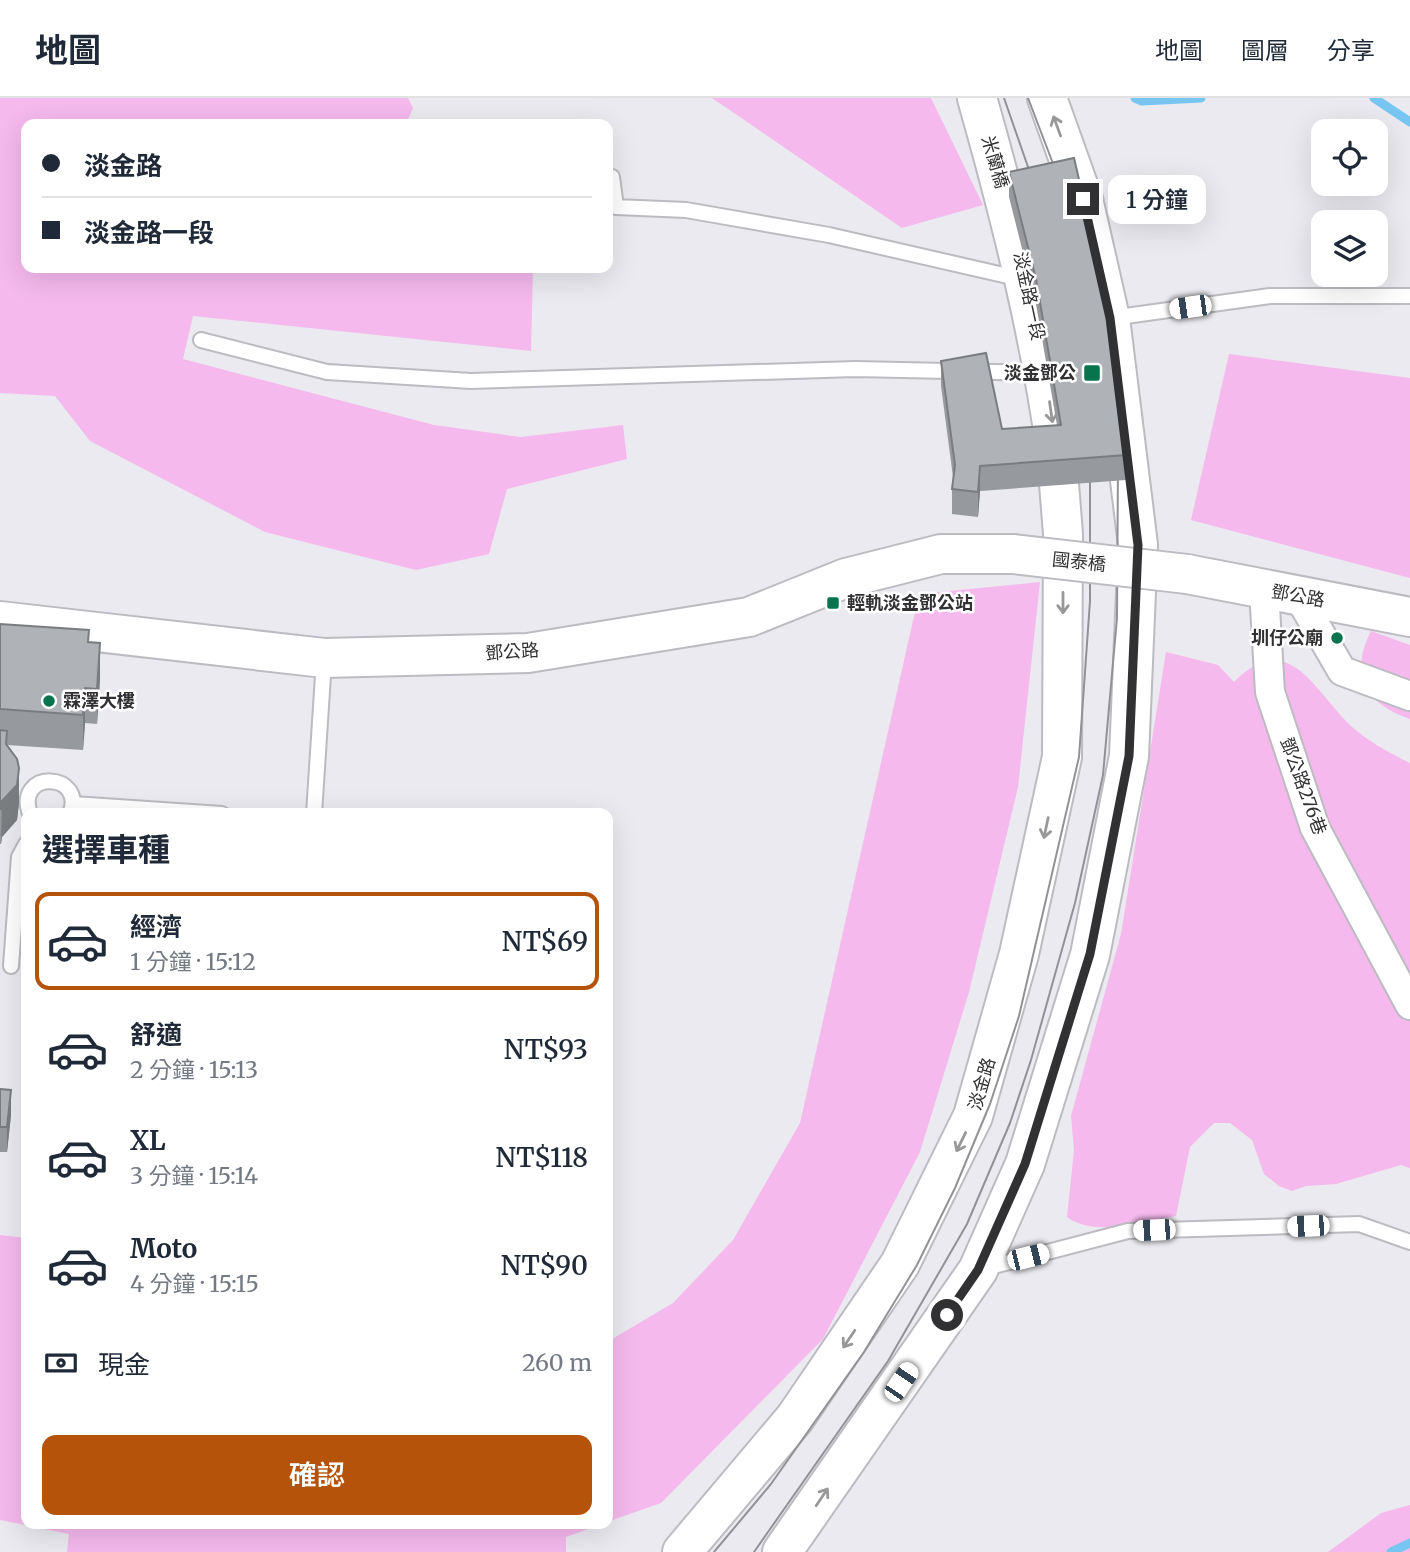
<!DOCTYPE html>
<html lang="zh-TW">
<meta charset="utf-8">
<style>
:root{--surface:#fff;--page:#f2f2f3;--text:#1f2937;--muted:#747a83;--line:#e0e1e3;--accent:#b45309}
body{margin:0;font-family:Merriweather,"Noto Sans TC",serif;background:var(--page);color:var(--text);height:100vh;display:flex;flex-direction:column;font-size:26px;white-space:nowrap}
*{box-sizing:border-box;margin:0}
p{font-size:23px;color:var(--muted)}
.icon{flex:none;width:38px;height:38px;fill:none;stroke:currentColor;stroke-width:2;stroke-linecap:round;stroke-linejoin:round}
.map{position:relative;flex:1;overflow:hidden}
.panel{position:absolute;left:21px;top:710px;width:592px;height:721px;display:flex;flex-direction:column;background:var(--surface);border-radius:14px;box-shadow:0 7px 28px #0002}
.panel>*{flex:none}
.top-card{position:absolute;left:21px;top:21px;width:592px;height:154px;border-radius:14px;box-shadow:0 7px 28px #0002;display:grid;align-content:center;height:154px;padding:0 21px;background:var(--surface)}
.buttons{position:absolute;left:1311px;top:21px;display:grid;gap:14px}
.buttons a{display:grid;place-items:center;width:77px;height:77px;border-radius:14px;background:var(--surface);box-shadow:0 7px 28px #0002;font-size:35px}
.end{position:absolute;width:32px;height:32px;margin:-16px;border:9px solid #313133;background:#fff;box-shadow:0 0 0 4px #fff}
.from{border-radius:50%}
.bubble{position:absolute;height:49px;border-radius:14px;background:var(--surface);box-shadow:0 7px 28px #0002;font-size:23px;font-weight:600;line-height:49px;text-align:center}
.car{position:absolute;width:21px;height:42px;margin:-21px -10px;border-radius:9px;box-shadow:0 0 5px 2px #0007;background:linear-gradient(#fff 24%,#345 0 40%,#fff 0 76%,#345 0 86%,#fff 0)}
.top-card b{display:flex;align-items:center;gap:24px;height:66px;font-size:26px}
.top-card b+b{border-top:2px solid var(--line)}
.top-card i{width:18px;height:18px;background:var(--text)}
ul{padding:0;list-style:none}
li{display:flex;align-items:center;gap:21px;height:98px;margin:0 14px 10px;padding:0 7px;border:4px solid transparent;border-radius:14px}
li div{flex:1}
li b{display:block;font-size:26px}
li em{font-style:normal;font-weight:600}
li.active{border-color:var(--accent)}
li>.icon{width:63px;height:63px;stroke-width:1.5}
h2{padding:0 21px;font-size:32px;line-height:84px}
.pay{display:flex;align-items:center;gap:18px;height:77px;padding:0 21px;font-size:26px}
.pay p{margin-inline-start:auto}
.primary-button{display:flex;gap:14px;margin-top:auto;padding:14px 21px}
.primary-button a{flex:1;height:80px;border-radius:14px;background:var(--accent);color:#fff;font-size:28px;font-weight:600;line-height:80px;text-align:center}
header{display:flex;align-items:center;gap:42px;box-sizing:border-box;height:98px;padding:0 35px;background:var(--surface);border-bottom:2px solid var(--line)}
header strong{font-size:33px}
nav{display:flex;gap:38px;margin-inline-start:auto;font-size:24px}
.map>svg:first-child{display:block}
</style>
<header>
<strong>地圖</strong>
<nav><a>地圖</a><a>圖層</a><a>分享</a></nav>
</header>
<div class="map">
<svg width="1410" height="1454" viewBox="0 0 1410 1454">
<rect width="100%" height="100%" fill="#eaeaf0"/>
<g fill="#f5b9ed">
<path d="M 0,0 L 408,0 L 413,10 L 406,26 L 26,26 L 26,170 L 533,170 L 531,253 L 193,218 L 183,261 L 434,327 L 521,339 L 623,327 L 627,361 L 507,391 L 489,456 L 416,472 L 265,434 L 90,343 L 55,298 L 0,295 Z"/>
<path d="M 712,0 L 931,0 L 983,107 L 902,130 Z"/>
<path d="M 1229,256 L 1410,280 L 1410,480 L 1191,422 Z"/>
<path d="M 1040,484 L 1018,689 L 969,894 L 920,1054 L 823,1241 L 661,1405 L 607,1424 L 607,1244 L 673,1205 L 733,1142 L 800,1025 L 919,496 Z"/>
<path d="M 1371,533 L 1410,547 L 1410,621 C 1364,605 1349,577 1371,533 Z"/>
<path d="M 1166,554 L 1218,567 L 1234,584 C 1289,529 1314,593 1351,628 C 1369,644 1388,654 1410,665 L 1410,1070 L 1401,1067 L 1336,1086 L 1306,1088 L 1292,1093 L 1279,1088 L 1264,1076 L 1252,1042 L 1230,1025 L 1214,1025 L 1190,1049 L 1176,1118 C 1144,1123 1095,1140 1067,1119 L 1074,1052 L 1071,1018 L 1121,836 Z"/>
<path d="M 0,1137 L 26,1140 L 26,1426 L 602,1426 L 566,1439 L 566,1454 L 67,1454 L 69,1436 L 0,1422 Z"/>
<path d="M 1410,1407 L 1410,1454 L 1328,1454 L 1381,1415 Z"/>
</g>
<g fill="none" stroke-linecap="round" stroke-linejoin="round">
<g stroke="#76c6f1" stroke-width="9">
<path d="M 1135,0 L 1142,3 L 1201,0"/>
<path d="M 1374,0 L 1410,24"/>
<path d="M 1391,1454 L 1410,1445"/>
</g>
<defs>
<g id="lane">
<path d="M 612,79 L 616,109 L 686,112 L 829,137 L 1021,181"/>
<path d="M 1111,220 L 1270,198 L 1410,198"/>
<path d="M 201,242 L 327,274 L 471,283 L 855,271 L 1040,275"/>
<path d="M 73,706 L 222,716"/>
<path d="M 30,716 C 14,671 87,674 70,716"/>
<path d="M 314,716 L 324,562"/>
<path d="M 11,868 L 19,759 L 26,746"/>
<path d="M 986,1170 L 1128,1133 L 1359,1126 L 1410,1144"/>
</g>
<g id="street">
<path d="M 1264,492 L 1270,594 L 1315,730 L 1410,907"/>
<path d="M 1299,499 L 1342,573 L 1410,598"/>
</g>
<g id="secondary">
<path d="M 1187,476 L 1410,519"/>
<path d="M 0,523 L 324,560 L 528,555 L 749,519 L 846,480 L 941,456 L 1013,456"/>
</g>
<g id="primary">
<path d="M 977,0 C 1010,116 1039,232 1056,352"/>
<path d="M 682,1454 L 795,1320 L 900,1166 L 973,1018 L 1019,856 L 1062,659 L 1063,436 L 1059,386"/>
<path d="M 782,1454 L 978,1172 L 1025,1066 L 1090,857 L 1129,658 L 1138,447 L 1110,220 L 1083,101 L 1047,0"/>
</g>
</defs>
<use href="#lane" stroke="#bbbbc1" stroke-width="18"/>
<use href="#street" stroke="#bbbbc1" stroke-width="32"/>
<use href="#secondary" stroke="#bbbbc1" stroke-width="42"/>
<use href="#primary" stroke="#bbbbc1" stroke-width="42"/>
<use href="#lane" stroke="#fff" stroke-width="14"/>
<use href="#street" stroke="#fff" stroke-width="28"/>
<use href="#secondary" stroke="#fff" stroke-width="38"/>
<use href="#primary" stroke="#fff" stroke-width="38"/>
<g stroke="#929296" stroke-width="2">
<path d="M 1004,0 L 1035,89"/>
<path d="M 1028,0 L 1060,84"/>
<path d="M 714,1454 L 771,1386 L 864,1254 L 917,1167 L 955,1090 L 990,1006 L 1019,918 L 1079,659 L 1090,503 L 1090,366"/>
<path d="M 754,1454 L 888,1263 L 967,1126 L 1010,1025 L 1031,962 L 1075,805 L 1103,677 L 1117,520 L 1118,363"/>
</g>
<defs>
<path id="secondary-bridge" d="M 1013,456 L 1187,476"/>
</defs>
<use href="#secondary-bridge" stroke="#bbbbc1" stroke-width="42" stroke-linecap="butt"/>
<use href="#secondary-bridge" stroke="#fff" stroke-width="38"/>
</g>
<g fill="#96999d">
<path d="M 1009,74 L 1126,357 L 1126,382 L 980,393 L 978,419 L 952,416 L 952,391 L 953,379 L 941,288 L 941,263 L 1002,331 L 1057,327 L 1036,206 L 1009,99 Z"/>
<path d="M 0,526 L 89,544 L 100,580 L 97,626 L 85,625 L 83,652 L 7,647 L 19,705 L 17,722 L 2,739 L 1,746 L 0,746 Z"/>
<path d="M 0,991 L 11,1017 L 7,1054 L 0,1054 Z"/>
</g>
<g fill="#7a7d80">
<path d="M 980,368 L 980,393 L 978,419 L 978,394 Z"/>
<path d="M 100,545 L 100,580 L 97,626 L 97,591 Z"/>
<path d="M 85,590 L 85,625 L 83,652 L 83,617 Z"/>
<path d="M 19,670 L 19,705 L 17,722 L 2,739 L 1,746 L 2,703 Z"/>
<path d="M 11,992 L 11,1017 L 7,1054 L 7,1029 Z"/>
</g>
<g fill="#afb2b7" stroke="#7a7d80" stroke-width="2">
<path d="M 1074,60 L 1105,193 L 1126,357 L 980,368 L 978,394 L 952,391 L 955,367 L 941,263 L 986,255 L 1002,331 L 1061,327 L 1036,181 L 1009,74 Z"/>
<path d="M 0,526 L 89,532 L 88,544 L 100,545 L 97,591 L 85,590 L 83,617 L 0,611 Z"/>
<path d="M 0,632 L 7,633 L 6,646 L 17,661 L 19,670 L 17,687 L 2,703 L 1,711 L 0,711 Z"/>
<path d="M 0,991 L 11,992 L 7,1029 L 0,1029 Z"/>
</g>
<defs><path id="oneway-shaft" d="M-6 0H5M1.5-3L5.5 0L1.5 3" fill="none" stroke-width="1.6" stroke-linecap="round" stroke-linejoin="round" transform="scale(1.75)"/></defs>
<g stroke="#989899">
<use href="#oneway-shaft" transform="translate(1057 28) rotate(-110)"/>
<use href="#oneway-shaft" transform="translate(1051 314) rotate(82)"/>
<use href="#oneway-shaft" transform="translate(1063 505) rotate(90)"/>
<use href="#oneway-shaft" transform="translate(1046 730) rotate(102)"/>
<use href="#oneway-shaft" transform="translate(961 1044) rotate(116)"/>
<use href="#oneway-shaft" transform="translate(849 1241) rotate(124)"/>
<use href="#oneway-shaft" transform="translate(822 1399) rotate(-56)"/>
</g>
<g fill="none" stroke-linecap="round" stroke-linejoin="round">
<path stroke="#313133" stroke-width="9" d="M 947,1217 L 978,1172 L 1025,1066 L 1090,856 L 1129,658 L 1138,447 L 1110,220 L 1083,101"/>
</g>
<g fill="#08744d" stroke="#fff" stroke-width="2.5">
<rect x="1083" y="266" width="18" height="18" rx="3.5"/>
<rect x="826" y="498" width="14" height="14" rx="3.5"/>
<circle cx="1337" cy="540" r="7"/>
<circle cx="49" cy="603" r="7"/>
</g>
<g text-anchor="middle" stroke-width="5" stroke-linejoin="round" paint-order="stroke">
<g font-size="18" fill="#313133" stroke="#fff">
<text transform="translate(995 64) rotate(74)" y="6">米蘭橋</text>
<text transform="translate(1029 198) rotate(78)" y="6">淡金路一段</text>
<text transform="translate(1079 464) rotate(6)" y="6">國泰橋</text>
<text transform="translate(1298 498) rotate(10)" y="6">鄧公路</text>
<text transform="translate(512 554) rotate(-4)" y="6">鄧公路</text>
<text transform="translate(1303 688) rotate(70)" y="6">鄧公路276巷</text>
<text transform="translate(982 986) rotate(-74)" y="6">淡金路</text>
</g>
<g font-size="18" font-weight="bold" fill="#313133" stroke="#fff" text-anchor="end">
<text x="1076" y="281">淡金鄧公</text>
<text x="847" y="511" text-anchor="start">輕軌淡金鄧公站</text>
<text x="1323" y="546">圳仔公廟</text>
<text x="63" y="609" text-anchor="start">霖澤大樓</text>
</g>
</g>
</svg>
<div class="buttons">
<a><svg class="icon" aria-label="locate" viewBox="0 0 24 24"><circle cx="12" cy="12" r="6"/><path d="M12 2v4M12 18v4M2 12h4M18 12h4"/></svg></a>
<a><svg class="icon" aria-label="layers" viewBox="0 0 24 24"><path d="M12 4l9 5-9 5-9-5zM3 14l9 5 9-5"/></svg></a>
</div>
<i class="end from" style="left:947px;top:1217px"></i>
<i class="end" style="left:1083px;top:101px"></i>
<div class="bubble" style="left:1108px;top:77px;width:98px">1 分鐘</div>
<i class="car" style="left:1190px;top:209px;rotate:262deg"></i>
<i class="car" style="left:1308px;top:1128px;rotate:268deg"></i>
<i class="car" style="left:1154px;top:1132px;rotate:268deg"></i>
<i class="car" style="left:1028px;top:1159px;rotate:76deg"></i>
<i class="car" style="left:901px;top:1284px;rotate:34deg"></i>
<div class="top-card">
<b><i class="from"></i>淡金路</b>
<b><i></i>淡金路一段</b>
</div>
<section class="panel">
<h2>選擇車種</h2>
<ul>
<li class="active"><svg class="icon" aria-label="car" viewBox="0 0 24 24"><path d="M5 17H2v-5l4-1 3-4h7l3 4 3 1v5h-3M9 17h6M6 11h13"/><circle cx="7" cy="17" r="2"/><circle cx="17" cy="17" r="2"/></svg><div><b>經濟</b><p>1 分鐘 · 15:12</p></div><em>NT$69</em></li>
<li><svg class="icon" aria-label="car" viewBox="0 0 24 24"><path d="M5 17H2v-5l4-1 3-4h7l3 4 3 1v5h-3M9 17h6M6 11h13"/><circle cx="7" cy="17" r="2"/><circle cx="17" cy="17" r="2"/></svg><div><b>舒適</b><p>2 分鐘 · 15:13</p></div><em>NT$93</em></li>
<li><svg class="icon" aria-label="car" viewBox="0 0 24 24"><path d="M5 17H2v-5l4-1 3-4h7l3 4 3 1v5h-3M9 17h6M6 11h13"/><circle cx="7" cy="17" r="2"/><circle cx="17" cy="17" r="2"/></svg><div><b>XL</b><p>3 分鐘 · 15:14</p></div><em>NT$118</em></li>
<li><svg class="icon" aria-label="car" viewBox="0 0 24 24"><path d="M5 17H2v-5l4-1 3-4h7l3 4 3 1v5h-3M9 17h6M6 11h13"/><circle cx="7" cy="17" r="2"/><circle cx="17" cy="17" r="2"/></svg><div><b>Moto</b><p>4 分鐘 · 15:15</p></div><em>NT$90</em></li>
</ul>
<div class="pay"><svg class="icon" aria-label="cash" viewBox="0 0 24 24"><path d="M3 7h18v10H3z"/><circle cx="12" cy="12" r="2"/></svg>現金<p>260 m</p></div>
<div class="primary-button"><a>確認</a></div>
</section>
</div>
